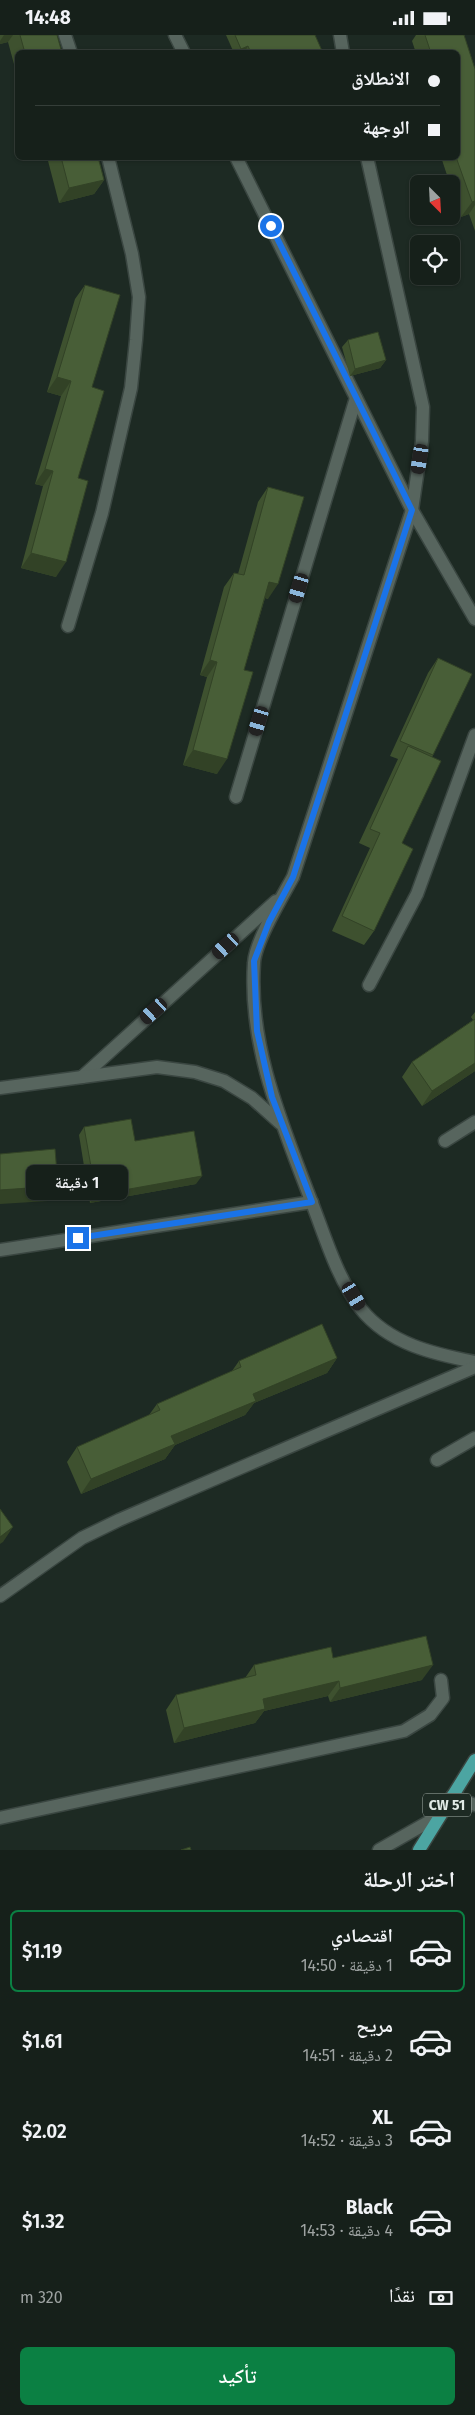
<!DOCTYPE html>
<html lang="ar">
<meta charset="utf-8">
<style>
:root{--surface:#16201a;--page:#1f2823;--text:#f1f3f6;--muted:#9ea3a2;--line:#353e39;--accent:#0b8043}
body{margin:0;font-family:"Fira Sans","Noto Naskh Arabic",sans-serif;background:var(--page);color:var(--text);direction:rtl;height:100vh;display:flex;flex-direction:column;font-size:19px;white-space:nowrap}
*{box-sizing:border-box;margin:0}
p{font-size:16px;color:var(--muted)}
.icon{flex:none;width:28px;height:28px;fill:none;stroke:currentColor;stroke-width:2;stroke-linecap:round;stroke-linejoin:round}
.map{position:relative;height:1815px;overflow:hidden;direction:ltr}
.sheet{display:flex;flex-direction:column;background:var(--surface);flex:1}
.sheet>*{flex:none}
.guide{position:absolute;left:15px;top:15px;width:445px;height:110px;border-radius:8px;box-shadow:0 1px 4px #0004,0 0 0 1px var(--line);direction:rtl;display:grid;align-content:center;height:110px;padding:0 20px;background:var(--surface)}
.needle{width:32px;rotate:156deg}
.fabs{position:absolute;left:410px;top:140px;display:grid;gap:10px}
.fabs a{display:grid;place-items:center;width:50px;height:50px;border-radius:8px;background:var(--surface);box-shadow:0 1px 4px #0004,0 0 0 1px var(--line);font-size:25px}
.end{position:absolute;width:22px;height:22px;margin:-11px;border:6px solid #1a73e8;background:#fff;box-shadow:0 0 0 2px #fff}
.from{border-radius:50%}
.bubble{position:absolute;height:35px;border-radius:8px;background:var(--surface);box-shadow:0 1px 4px #0004,0 0 0 1px var(--line);font-size:16px;font-weight:600;line-height:35px;text-align:center;direction:rtl}
.car{position:absolute;width:15px;height:30px;margin:-15px -8px;border-radius:6px;box-shadow:0 0 4px 1px #0007;background:linear-gradient(#222 24%,#8ab4d8 0 40%,#222 0 76%,#8ab4d8 0 86%,#222 0)}
.guide b{display:flex;align-items:center;gap:18px;height:48px;font-size:19px}
.guide b+b{border-top:1px solid var(--line)}
.guide i{width:12px;height:12px;background:var(--text)}
ul{padding:0;list-style:none}
li{display:flex;align-items:center;gap:15px;height:82px;margin:0 10px 8px;padding:0 10px;border:2px solid transparent;border-radius:8px}
li div{flex:1}
li b{display:block;font-size:19px}
li em{font-style:normal;font-weight:600}
li.on{border-color:var(--accent)}
li>.icon{width:45px;height:45px;stroke-width:1.5}
h2{padding:0 20px;font-size:22px;line-height:60px}
.pay{display:flex;align-items:center;gap:12px;height:55px;padding:0 20px;font-size:19px}
.pay p{margin-inline-start:auto}
.primary-button{display:flex;gap:10px;margin-top:auto;padding:10px 20px}
.primary-button a{flex:1;height:58px;border-radius:8px;background:var(--accent);color:#fff;font-size:20px;font-weight:600;line-height:58px;text-align:center}
.status{display:flex;justify-content:space-between;align-items:center;height:35px;padding:0 25px;background:var(--surface);direction:ltr}
.status svg{height:14px;fill:currentColor}
.map>svg:first-child{display:block}
</style>
<div class="status"><b>14:48</b><svg viewBox="0 0 49 12"><path d="M0 12V9h3v3zM5 12V6h3v6zM10 12V3h3v9zM15 12V0h3v12zM26 1h20v11H26zM47 4h2v5h-2z"/></svg></div>
<div class="map">
<svg width="475" height="1815" viewBox="0 0 475 1815">
<rect width="100%" height="100%" fill="#1d2a23"/>
<g fill="none" stroke-linecap="round" stroke-linejoin="round">
<defs>
<path id="service" d="M 437,1425 L 475,1403"/>
<g id="minor">
<path d="M 65,0 L 71,18"/>
<path d="M 412,475 L 475,584"/>
<path d="M 68,591 L 102,478 L 131,353 L 136,305 L 139,262 L 132,219 L 108,122"/>
<path d="M 236,762 L 356,363"/>
<path d="M 369,950 L 417,859 L 475,700"/>
<path d="M 445,1106 L 475,1087"/>
<path d="M 0,1215 L 312,1167"/>
<path d="M 452,1761 L 475,1770"/>
<path d="M 0,1783 L 404,1696 L 430,1680 L 443,1663 L 441,1645"/>
</g>
<g id="secondary">
<path d="M 175,0 L 184,18"/>
<path d="M 340,0 L 343,18"/>
<path d="M 236,122 L 412,475"/>
<path d="M 367,122 L 423,372 L 422,406 L 412,475 L 293,842 C 282,862 255,907 254,928 C 248,1012 283,1091 312,1168 C 326,1204 337,1243 361,1274 C 389,1309 434,1319 475,1327"/>
<path d="M 82,1042 L 276,866"/>
<path d="M 0,1053 L 157,1032 L 195,1037 L 224,1046 L 252,1063 L 280,1088"/>
<path d="M 0,1561 L 82,1503 L 119,1485 L 475,1332"/>
<path d="M 379,1815 L 439,1781"/>
</g>
<path id="primary" d="M 419,1815 L 475,1725"/>
</defs>
<use href="#service" stroke="#3a4641" stroke-width="15"/>
<use href="#minor" stroke="#3a4641" stroke-width="15"/>
<use href="#secondary" stroke="#3a4641" stroke-width="15"/>
<use href="#primary" stroke="#3a4641" stroke-width="15"/>
<use href="#service" stroke="#57655e" stroke-width="12"/>
<use href="#minor" stroke="#57655e" stroke-width="12"/>
<use href="#secondary" stroke="#57655e" stroke-width="12"/>
<use href="#primary" stroke="#4ca5a2" stroke-width="12"/>
</g>
<g fill="#3e512f">
<path d="M 0,0 L 57,0 L 62,18 L 18,18 L 18,44 L 8,7 L 0,9 Z"/>
<path d="M 226,0 L 307,0 L 323,18 L 234,18 Z"/>
<path d="M 416,0 L 464,0 L 475,34 L 475,196 L 469,179 L 461,182 L 451,152 L 451,149 L 450,149 L 441,122 L 458,122 L 458,18 L 416,18 L 412,6 Z"/>
<path d="M 47,122 L 98,122 L 104,145 L 94,159 L 59,168 Z"/>
<path d="M 85,250 L 92,352 L 78,443 L 56,542 L 21,533 L 43,451 L 35,449 L 61,361 L 47,357 L 75,264 Z"/>
<path d="M 348,305 L 386,325 L 380,333 L 350,341 L 342,312 Z"/>
<path d="M 268,452 L 268,564 L 265,563 L 244,635 L 217,739 L 183,730 L 207,642 L 200,640 L 224,552 L 234,538 L 238,539 L 258,467 Z"/>
<path d="M 438,623 L 433,720 L 402,808 L 374,896 L 364,910 L 332,896 L 370,813 L 359,808 L 398,724 L 390,721 L 428,638 Z"/>
<path d="M 475,977 L 475,1036 L 422,1071 L 402,1042 L 412,1027 L 473,985 L 471,982 Z"/>
<path d="M 84,1092 L 196,1149 L 90,1168 L 79,1100 Z"/>
<path d="M 337,1323 L 327,1338 L 254,1368 L 245,1380 L 175,1410 L 165,1424 L 81,1459 L 67,1427 L 77,1412 L 149,1380 L 157,1369 L 232,1336 L 239,1326 Z"/>
<path d="M 333,1623 L 422,1645 L 330,1667 L 328,1661 L 264,1676 L 255,1688 L 174,1708 L 166,1675 L 176,1660 L 245,1643 L 254,1630 Z"/>
</g>
<g fill="#324226">
<path d="M 4,0 L 13,0 L 8,7 L 0,9 L 0,6 Z"/>
<path d="M 248,11 L 244,18 L 239,18 L 241,14 Z"/>
<path d="M 104,145 L 94,159 L 59,168 L 69,153 Z"/>
<path d="M 475,166 L 475,170 L 469,179 L 461,182 L 472,167 Z"/>
<path d="M 386,325 L 380,333 L 350,341 L 355,334 Z"/>
<path d="M 57,342 L 71,346 L 61,361 L 47,357 Z"/>
<path d="M 45,434 L 53,436 L 43,451 L 35,449 Z"/>
<path d="M 31,518 L 66,527 L 56,542 L 21,533 Z"/>
<path d="M 269,547 L 278,549 L 268,564 L 259,561 Z"/>
<path d="M 210,625 L 217,627 L 207,642 L 200,640 Z"/>
<path d="M 193,715 L 227,724 L 217,739 L 183,730 Z"/>
<path d="M 475,1028 L 475,1036 L 422,1071 L 432,1056 Z"/>
<path d="M 202,1141 L 196,1149 L 90,1168 L 96,1160 Z"/>
<path d="M 58,1151 L 48,1166 L 0,1169 L 0,1155 Z"/>
<path d="M 337,1323 L 327,1338 L 254,1368 L 245,1380 L 175,1410 L 165,1424 L 81,1459 L 91,1444 L 171,1401 L 253,1359 Z"/>
<path d="M 13,1492 L 3,1507 L 0,1509 L 0,1502 Z"/>
<path d="M 433,1630 L 422,1645 L 330,1667 L 340,1653 Z"/>
<path d="M 339,1646 L 328,1661 L 264,1676 L 255,1688 L 174,1708 L 184,1693 L 263,1664 Z"/>
</g>
<g fill="#485e37" stroke="#324226">
<path d="M 20,0 L 57,0 L 62,18 L 25,18 Z"/>
<path d="M 235,0 L 315,0 L 323,18 L 251,18 L 248,11 L 241,14 Z"/>
<path d="M 425,0 L 464,0 L 475,34 L 475,166 L 472,167 L 456,122 L 458,122 L 458,18 L 431,18 Z"/>
<path d="M 61,122 L 98,122 L 104,145 L 69,153 Z"/>
<path d="M 85,250 L 120,260 L 92,352 L 104,356 L 78,443 L 88,446 L 66,527 L 31,518 L 53,436 L 45,434 L 71,346 L 57,342 Z"/>
<path d="M 378,297 L 386,325 L 355,334 L 348,305 Z"/>
<path d="M 268,452 L 304,462 L 278,549 L 269,547 L 244,635 L 253,637 L 227,724 L 193,715 L 217,627 L 210,625 L 234,538 L 244,540 Z"/>
<path d="M 438,623 L 472,639 L 433,720 L 400,706 Z"/>
<path d="M 408,711 L 441,726 L 402,808 L 413,814 L 374,896 L 342,881 L 380,798 L 370,794 Z"/>
<path d="M 475,984 L 475,1028 L 432,1056 L 412,1027 Z"/>
<path d="M 131,1084 L 135,1106 L 194,1096 L 202,1141 L 96,1160 L 84,1092 Z"/>
<path d="M 55,1114 L 58,1151 L 0,1155 L 0,1119 Z"/>
<path d="M 322,1289 L 337,1323 L 253,1359 L 256,1366 L 171,1401 L 175,1409 L 91,1444 L 77,1412 L 160,1375 L 157,1369 L 241,1332 L 239,1326 Z"/>
<path d="M 0,1474 L 13,1492 L 0,1502 Z"/>
<path d="M 426,1601 L 433,1630 L 340,1653 L 339,1646 L 263,1664 L 265,1674 L 184,1693 L 176,1660 L 256,1640 L 254,1630 L 331,1612 L 333,1623 Z"/>
<path d="M 190,1812 L 191,1815 L 181,1815 Z"/>
</g>
<g fill="none" stroke-linecap="round" stroke-linejoin="round">
<path stroke="#1a73e8" stroke-width="6" d="M 78,1203 L 312,1167 L 272,1062 L 257,996 L 254,926 L 269,887 L 293,842 L 412,475 L 271,191"/>
</g>
<g text-anchor="middle" stroke-width="5" stroke-linejoin="round" paint-order="stroke">
<rect fill="#1d2a23" stroke="#a6b0aa" stroke-width="1" x="423" y="1758.5" width="48" height="23" rx="4"/>
<g font-size="14" font-weight="bold" fill="#e0e9e4">
<text x="447" y="1775">CW 51</text>
</g>
</g>
</svg>
<div class="fabs">
<a><svg class="needle" viewBox="-14 -14 28 28"><path d="M0-13l5 13h-10z" fill="#e53935"/><path d="M0 13l5-13h-10z" fill="#9ea3a2"/></svg></a>
<a><svg class="icon" aria-label="locate" viewBox="0 0 24 24"><circle cx="12" cy="12" r="6"/><path d="M12 2v4M12 18v4M2 12h4M18 12h4"/></svg></a>
</div>
<i class="end from" style="left:271px;top:191px"></i>
<i class="end" style="left:78px;top:1203px"></i>
<div class="bubble" style="left:26px;top:1130px;width:102px">1 دقيقة</div>
<i class="car" style="left:420px;top:424px;rotate:189deg"></i>
<i class="car" style="left:299px;top:553px;rotate:197deg"></i>
<i class="car" style="left:259px;top:686px;rotate:197deg"></i>
<i class="car" style="left:226px;top:911px;rotate:228deg"></i>
<i class="car" style="left:154px;top:976px;rotate:228deg"></i>
<i class="car" style="left:354px;top:1261px;rotate:149deg"></i>
<div class="guide">
<b><i class="from"></i>الانطلاق</b>
<b><i></i>الوجهة</b>
</div>
</div>
<section class="sheet">
<h2>اختر الرحلة</h2>
<ul>
<li class="on"><svg class="icon" aria-label="car" viewBox="0 0 24 24"><path d="M5 17H2v-5l4-1 3-4h7l3 4 3 1v5h-3M9 17h6M6 11h13"/><circle cx="7" cy="17" r="2"/><circle cx="17" cy="17" r="2"/></svg><div><b>اقتصادي</b><p>1 دقيقة · 14:50</p></div><em>$1.19</em></li>
<li><svg class="icon" aria-label="car" viewBox="0 0 24 24"><path d="M5 17H2v-5l4-1 3-4h7l3 4 3 1v5h-3M9 17h6M6 11h13"/><circle cx="7" cy="17" r="2"/><circle cx="17" cy="17" r="2"/></svg><div><b>مريح</b><p>2 دقيقة · 14:51</p></div><em>$1.61</em></li>
<li><svg class="icon" aria-label="car" viewBox="0 0 24 24"><path d="M5 17H2v-5l4-1 3-4h7l3 4 3 1v5h-3M9 17h6M6 11h13"/><circle cx="7" cy="17" r="2"/><circle cx="17" cy="17" r="2"/></svg><div><b>XL</b><p>3 دقيقة · 14:52</p></div><em>$2.02</em></li>
<li><svg class="icon" aria-label="car" viewBox="0 0 24 24"><path d="M5 17H2v-5l4-1 3-4h7l3 4 3 1v5h-3M9 17h6M6 11h13"/><circle cx="7" cy="17" r="2"/><circle cx="17" cy="17" r="2"/></svg><div><b>Black</b><p>4 دقيقة · 14:53</p></div><em>$1.32</em></li>
</ul>
<div class="pay"><svg class="icon" aria-label="cash" viewBox="0 0 24 24"><path d="M3 7h18v10H3z"/><circle cx="12" cy="12" r="2"/></svg>نقدًا<p>320 m</p></div>
<div class="primary-button"><a>تأكيد</a></div>
</section>
